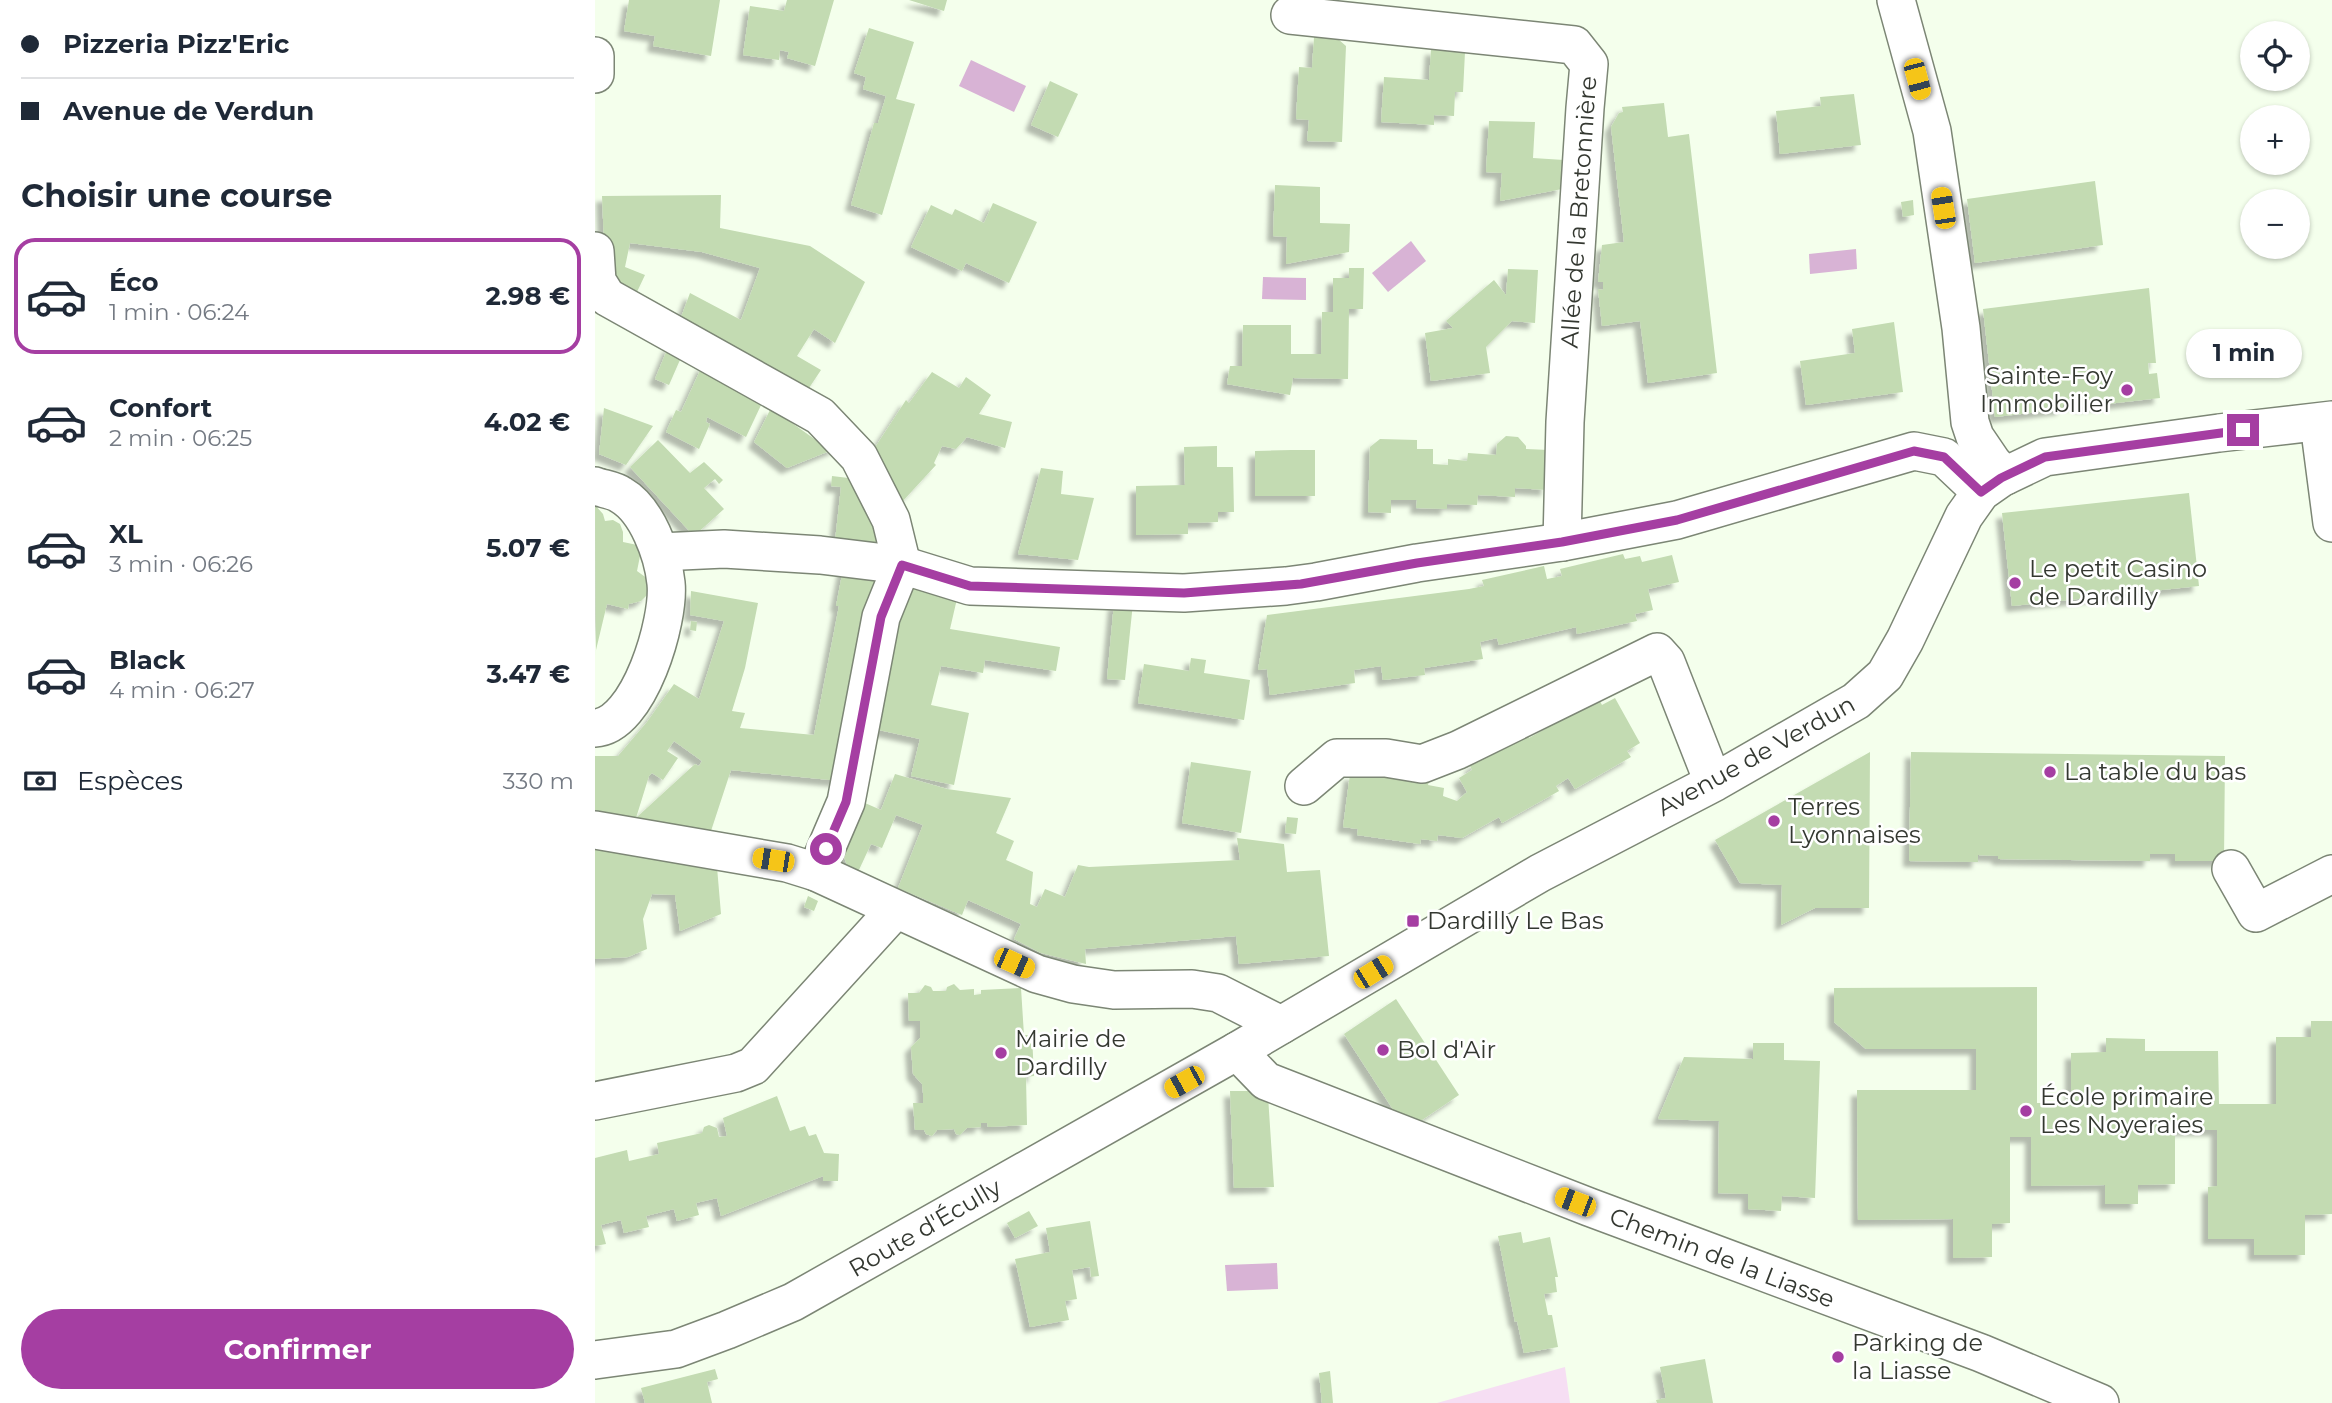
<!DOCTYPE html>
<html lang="fr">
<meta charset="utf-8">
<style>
:root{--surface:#fff;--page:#f6f6f7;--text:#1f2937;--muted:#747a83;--line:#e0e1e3;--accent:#a53ea2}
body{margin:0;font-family:Montserrat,sans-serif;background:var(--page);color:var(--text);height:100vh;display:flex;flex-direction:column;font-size:26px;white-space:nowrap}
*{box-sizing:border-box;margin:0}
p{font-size:23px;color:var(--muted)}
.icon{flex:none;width:38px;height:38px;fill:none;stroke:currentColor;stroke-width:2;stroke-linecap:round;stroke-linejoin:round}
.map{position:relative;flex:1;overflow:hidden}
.panel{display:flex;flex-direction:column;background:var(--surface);width:595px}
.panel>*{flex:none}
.hud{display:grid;align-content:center;height:154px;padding:0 21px;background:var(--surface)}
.controls{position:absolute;left:1645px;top:21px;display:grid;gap:14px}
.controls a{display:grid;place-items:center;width:70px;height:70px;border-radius:50%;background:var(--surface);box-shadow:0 2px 5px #0004;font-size:35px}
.end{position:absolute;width:32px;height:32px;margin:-16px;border:9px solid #a53ea2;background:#fff;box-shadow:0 0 0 4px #fff}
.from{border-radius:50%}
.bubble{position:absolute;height:49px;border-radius:24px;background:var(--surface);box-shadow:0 2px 5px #0004;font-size:23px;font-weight:700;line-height:49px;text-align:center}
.car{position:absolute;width:21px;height:42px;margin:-21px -10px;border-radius:9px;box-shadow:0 0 5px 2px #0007;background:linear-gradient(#f5c518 24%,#345 0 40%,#f5c518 0 76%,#345 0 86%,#f5c518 0)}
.hud b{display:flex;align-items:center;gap:24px;height:66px;font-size:26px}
.hud b+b{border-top:2px solid var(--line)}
.hud i{width:18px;height:18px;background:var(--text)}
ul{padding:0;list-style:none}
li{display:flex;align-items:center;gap:21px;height:116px;margin:0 14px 10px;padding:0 7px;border:4px solid transparent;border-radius:21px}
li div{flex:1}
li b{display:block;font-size:26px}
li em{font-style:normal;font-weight:700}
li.on{border-color:var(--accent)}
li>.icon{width:63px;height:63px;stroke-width:1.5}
h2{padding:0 21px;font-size:32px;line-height:84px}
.pay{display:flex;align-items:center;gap:18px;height:77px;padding:0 21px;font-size:26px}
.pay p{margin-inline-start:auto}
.action{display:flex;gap:14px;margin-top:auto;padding:14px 21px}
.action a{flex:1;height:80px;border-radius:42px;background:var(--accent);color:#fff;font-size:28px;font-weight:700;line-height:80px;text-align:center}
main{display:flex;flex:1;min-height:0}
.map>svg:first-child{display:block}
</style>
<main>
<section class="panel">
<div class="hud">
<b><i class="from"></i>Pizzeria Pizz'Eric</b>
<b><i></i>Avenue de Verdun</b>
</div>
<h2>Choisir une course</h2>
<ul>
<li class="on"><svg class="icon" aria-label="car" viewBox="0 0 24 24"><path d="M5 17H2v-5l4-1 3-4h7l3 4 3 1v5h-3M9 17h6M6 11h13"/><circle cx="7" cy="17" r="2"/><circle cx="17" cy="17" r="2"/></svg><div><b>Éco</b><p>1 min · 06:24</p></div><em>2.98 €</em></li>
<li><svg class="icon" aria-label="car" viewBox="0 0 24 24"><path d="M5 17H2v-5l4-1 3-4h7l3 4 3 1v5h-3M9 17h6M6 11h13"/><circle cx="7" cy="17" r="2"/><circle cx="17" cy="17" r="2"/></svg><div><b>Confort</b><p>2 min · 06:25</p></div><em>4.02 €</em></li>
<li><svg class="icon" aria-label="car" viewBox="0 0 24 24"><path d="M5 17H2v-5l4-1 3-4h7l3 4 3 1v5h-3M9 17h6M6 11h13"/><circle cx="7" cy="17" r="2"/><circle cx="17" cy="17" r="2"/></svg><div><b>XL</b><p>3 min · 06:26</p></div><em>5.07 €</em></li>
<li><svg class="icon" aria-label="car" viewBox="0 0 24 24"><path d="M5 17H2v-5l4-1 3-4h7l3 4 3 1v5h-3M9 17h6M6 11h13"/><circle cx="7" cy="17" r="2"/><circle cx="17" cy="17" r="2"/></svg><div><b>Black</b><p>4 min · 06:27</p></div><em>3.47 €</em></li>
</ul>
<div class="pay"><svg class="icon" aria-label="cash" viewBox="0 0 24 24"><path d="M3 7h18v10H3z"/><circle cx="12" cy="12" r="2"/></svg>Espèces<p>330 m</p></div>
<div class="action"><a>Confirmer</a></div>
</section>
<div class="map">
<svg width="1737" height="1403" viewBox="0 0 1737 1403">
<defs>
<filter id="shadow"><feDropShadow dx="-6" dy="6" stdDeviation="2" flood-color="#0004"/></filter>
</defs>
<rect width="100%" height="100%" fill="#f4ffec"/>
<path fill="#f6def3" d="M 970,1367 L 975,1403 L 842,1403 Z"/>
<g fill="#d8b3d5">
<path d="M 376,60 L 431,86 L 419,112 L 364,86 Z"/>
<path d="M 816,241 L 831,261 L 793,292 L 777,273 Z"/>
<path d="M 1261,249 L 1262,269 L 1215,274 L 1214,254 Z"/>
<path d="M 668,277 L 711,278 L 711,300 L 667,299 Z"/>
<path d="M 682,1263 L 683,1289 L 632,1291 L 630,1265 Z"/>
</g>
<g fill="#c3dbb2" fill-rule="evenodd" filter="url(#shadow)">
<path d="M 34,0 L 125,0 L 116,56 L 58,46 L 60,36 L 29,31 Z"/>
<path d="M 192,0 L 239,0 L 220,66 L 192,58 L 194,52 L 185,50 L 184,60 L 148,55 L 155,6 L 189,11 Z"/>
<path d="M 314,0 L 352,0 L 349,11 Z"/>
<path d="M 274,28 L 319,42 L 301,99 L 320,104 L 287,215 L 256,205 L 279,123 L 283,123 L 291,96 L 268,89 L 271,77 L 259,73 Z"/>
<path d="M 719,37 L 743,39 L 751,46 L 747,142 L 712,141 L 714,120 L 701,119 L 704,67 L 717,68 Z"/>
<path d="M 836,49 L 870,52 L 868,92 L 860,92 L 859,116 L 839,115 L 839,125 L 786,122 L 789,77 L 834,80 Z"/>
<path d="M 455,81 L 483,94 L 463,137 L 436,125 Z"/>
<path d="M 1259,94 L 1266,145 L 1185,154 L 1181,111 L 1226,106 L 1225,97 Z"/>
<path d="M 1069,103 L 1073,137 L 1094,134 L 1122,373 L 1053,383 L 1045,321 L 1007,326 L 1003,289 L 1008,290 L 1008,282 L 1003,282 L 1007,245 L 1029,242 L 1016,127 L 1024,113 L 1028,112 L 1027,107 Z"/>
<path d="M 894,121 L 940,122 L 938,158 L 969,160 L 967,189 L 905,201 L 907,173 L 891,172 Z"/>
<path d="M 1500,181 L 1508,245 L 1380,263 L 1372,199 Z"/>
<path d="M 680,185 L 725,187 L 725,223 L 755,224 L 754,252 L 691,264 L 692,237 L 678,236 Z"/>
<path d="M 126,195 L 125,228 L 215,246 L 270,282 L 240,343 L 219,329 L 202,356 L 226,370 L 210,394 L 85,320 L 95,293 L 146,320 L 165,268 L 107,252 L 35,243 L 30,267 L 50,275 L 41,294 L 17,282 L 10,265 L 7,196 Z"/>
<path d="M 1318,200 L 1319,215 L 1308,217 L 1306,202 Z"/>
<path d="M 398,203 L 442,222 L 414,283 L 371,263 L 367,271 L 316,247 L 336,205 L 357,215 L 360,209 L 389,223 Z"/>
<path d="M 754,268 L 769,268 L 768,309 L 754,309 L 753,379 L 698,378 L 695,395 L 632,384 L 635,366 L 647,366 L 648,325 L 696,325 L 696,354 L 726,354 L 727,312 L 738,312 L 738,278 L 754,278 Z"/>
<path d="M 913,269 L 943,270 L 940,323 L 917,321 L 891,347 L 895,373 L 836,381 L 830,333 L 858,328 L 851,321 L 899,280 L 911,295 Z"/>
<path d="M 1554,288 L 1561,363 L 1553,363 L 1554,374 L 1562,373 L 1565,398 L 1486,407 L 1485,403 L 1468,405 L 1468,409 L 1400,417 L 1388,309 Z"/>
<path d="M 1299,322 L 1308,392 L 1211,405 L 1205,361 L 1260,353 L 1257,329 Z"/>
<path d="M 74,345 L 88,353 L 74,385 L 60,379 Z"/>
<path d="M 108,364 L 167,403 L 151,437 L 112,417 L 111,422 L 115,424 L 104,449 L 71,432 L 81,410 L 86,412 Z"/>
<path d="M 337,372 L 364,388 L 371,377 L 396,395 L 384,414 L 417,422 L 410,448 L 372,437 L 361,449 L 347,446 L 339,463 L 341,465 L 306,503 L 277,452 L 311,400 L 314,403 Z"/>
<path d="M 9,408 L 58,426 L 31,465 L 4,454 Z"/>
<path d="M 176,408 L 225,443 L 230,437 L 242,448 L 192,468 L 159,442 Z"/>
<path d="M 911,436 L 923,437 L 931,446 L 931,449 L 954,450 L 952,490 L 920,488 L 920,497 L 883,495 L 882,505 L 852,504 L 852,509 L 821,508 L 822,500 L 796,500 L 796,513 L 773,512 L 775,447 L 785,439 L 822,440 L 822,449 L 838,449 L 838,464 L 853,465 L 853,459 L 872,461 L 873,453 L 901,455 L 902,444 Z"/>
<path d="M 63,440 L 95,473 L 109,462 L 128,480 L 124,484 L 120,479 L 109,488 L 129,509 L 99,536 L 35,467 Z"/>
<path d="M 622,446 L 622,467 L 638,467 L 639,512 L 623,512 L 623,522 L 593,523 L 593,534 L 541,535 L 541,486 L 590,485 L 589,447 Z"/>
<path d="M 697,450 L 720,450 L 720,496 L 660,496 L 660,451 Z"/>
<path d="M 446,468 L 468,471 L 466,494 L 499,498 L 483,560 L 423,554 Z"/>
<path d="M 237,476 L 270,480 L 291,553 L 239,550 L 246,487 L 236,486 Z"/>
<path d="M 1594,493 L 1604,586 L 1417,606 L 1407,513 Z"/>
<path d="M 0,505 L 8,514 L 10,521 L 18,520 L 25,524 L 28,532 L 28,542 L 47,546 L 42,571 L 53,579 L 53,594 L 46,601 L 34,604 L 33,609 L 12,604 L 1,650 Z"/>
<path d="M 1028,554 L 1030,559 L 1045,556 L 1047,562 L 1077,555 L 1084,582 L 1053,589 L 1058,610 L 1040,614 L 1042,621 L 982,634 L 981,627 L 904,645 L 902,638 L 885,642 L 888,659 L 829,668 L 830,675 L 788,680 L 786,666 L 759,670 L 760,683 L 675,695 L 672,669 L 663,670 L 672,615 L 874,589 L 889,586 L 887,580 L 949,566 L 952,579 L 967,576 L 965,569 Z"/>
<path d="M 249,564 L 291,567 L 245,781 L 136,770 L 115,834 L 0,813 L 0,756 L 23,756 L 52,722 L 79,684 L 104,699 L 129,621 L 95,615 L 96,591 L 163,603 L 150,668 L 137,711 L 150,713 L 145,728 L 219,735 L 244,606 L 241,606 ZM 79,741 L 107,761 L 104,766 L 100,764 L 41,818 L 54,776 L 57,773 L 68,780 L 83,758 L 72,751 Z"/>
<path d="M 317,586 L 364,590 L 355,629 L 465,647 L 461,671 L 390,660 L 388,673 L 346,666 L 336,705 L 374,713 L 359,785 L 316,776 L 325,739 L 275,728 L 295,633 Z"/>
<path d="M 519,603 L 538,603 L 530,680 L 512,679 Z"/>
<path d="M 96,621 L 102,622 L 101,631 L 95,630 Z"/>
<path d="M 596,658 L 611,660 L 609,673 L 655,680 L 649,720 L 543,703 L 549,664 L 594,671 Z"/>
<path d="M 1020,698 L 1045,743 L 1032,751 L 1036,757 L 980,789 L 973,778 L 961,786 L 964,791 L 907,823 L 904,817 L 867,838 L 843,835 L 842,841 L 826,839 L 825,844 L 762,835 L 763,829 L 748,827 L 755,774 L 771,777 L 772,769 L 835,779 L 833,785 L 849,788 L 848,796 L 862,801 L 872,792 L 864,778 L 877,770 L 875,766 L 932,733 L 934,738 L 1004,699 L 1007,705 Z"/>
<path d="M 1275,752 L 1274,908 L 1220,908 L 1186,925 L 1187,885 L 1145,883 L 1120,840 Z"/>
<path d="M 1316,752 L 1630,756 L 1629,861 L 1580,861 L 1580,854 L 1555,854 L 1555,861 L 1403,859 L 1403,856 L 1383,855 L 1383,862 L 1314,861 Z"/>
<path d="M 596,762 L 656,771 L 646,833 L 587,823 Z"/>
<path d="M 300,774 L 352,789 L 416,798 L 401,833 L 419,841 L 411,860 L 438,872 L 435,904 L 442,907 L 450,889 L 470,897 L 483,865 L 494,867 L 645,860 L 642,838 L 689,844 L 692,872 L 725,870 L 734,956 L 644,964 L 641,936 L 490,949 L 491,964 L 446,953 L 419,939 L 426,924 L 373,900 L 367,915 L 303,888 L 328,825 L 301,815 L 287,848 L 276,844 L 263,872 L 253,868 L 248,854 L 270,803 L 286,810 Z"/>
<path d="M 692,817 L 703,818 L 701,834 L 690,833 Z"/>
<path d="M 0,846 L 87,864 L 122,867 L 126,914 L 85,931 L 80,895 L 57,894 L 48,919 L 52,949 L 33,957 L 0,959 Z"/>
<path d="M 213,896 L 223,901 L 219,911 L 209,907 Z"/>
<path d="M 359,984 L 365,990 L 379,989 L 379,995 L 386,994 L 386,990 L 426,988 L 429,1035 L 437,1035 L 439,1076 L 431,1077 L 432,1125 L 393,1127 L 392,1123 L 386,1123 L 386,1127 L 372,1128 L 365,1135 L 361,1134 L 359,1129 L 342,1130 L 337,1136 L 331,1134 L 329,1130 L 320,1130 L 318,1103 L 328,1103 L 328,1093 L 327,1084 L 318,1074 L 316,1047 L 325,1038 L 325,1021 L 314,1021 L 313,993 L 324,993 L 330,985 L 336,987 L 338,991 L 351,991 L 352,987 Z"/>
<path d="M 1442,987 L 1442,1103 L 1476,1103 L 1476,1053 L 1511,1052 L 1511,1038 L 1550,1039 L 1550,1051 L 1623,1051 L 1624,1104 L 1681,1104 L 1681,1037 L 1716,1037 L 1716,1021 L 1737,1021 L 1737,1214 L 1710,1215 L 1710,1255 L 1659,1255 L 1659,1239 L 1613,1239 L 1613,1187 L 1622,1186 L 1622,1130 L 1580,1130 L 1580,1184 L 1543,1185 L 1543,1204 L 1510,1204 L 1510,1185 L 1436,1186 L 1436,1137 L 1415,1137 L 1415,1223 L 1397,1224 L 1397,1257 L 1358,1258 L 1358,1219 L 1263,1220 L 1262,1090 L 1381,1090 L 1381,1049 L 1271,1049 L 1239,1022 L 1239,988 Z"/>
<path d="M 801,999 L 864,1095 L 824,1122 L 799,1111 L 749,1034 Z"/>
<path d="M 1158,1043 L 1189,1043 L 1189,1060 L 1225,1061 L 1220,1198 L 1187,1196 L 1186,1211 L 1153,1209 L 1153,1194 L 1123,1193 L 1124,1121 L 1063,1119 L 1089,1057 L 1158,1059 Z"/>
<path d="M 635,1091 L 660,1091 L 660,1097 L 673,1096 L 679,1187 L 639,1188 Z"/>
<path d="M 182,1096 L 195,1131 L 210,1126 L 214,1136 L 221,1134 L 229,1153 L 244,1154 L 243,1181 L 228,1181 L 228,1176 L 126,1216 L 122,1198 L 101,1203 L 104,1215 L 82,1221 L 79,1209 L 51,1216 L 54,1227 L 29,1233 L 26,1220 L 6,1225 L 11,1244 L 0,1246 L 0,1158 L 32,1150 L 34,1161 L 64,1154 L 62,1143 L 107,1133 L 109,1127 L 114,1125 L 122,1128 L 124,1137 L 132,1136 L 128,1118 Z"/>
<path d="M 434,1211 L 443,1226 L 420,1238 L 412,1223 Z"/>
<path d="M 495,1221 L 504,1276 L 496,1277 L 495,1267 L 477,1270 L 482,1299 L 470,1301 L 474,1320 L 435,1327 L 420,1259 L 455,1252 L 451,1228 Z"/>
<path d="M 926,1232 L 928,1243 L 955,1237 L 963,1277 L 960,1277 L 962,1292 L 949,1294 L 953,1315 L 957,1315 L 963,1347 L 929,1353 L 922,1321 L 920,1322 L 903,1236 Z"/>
<path d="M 1110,1359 L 1118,1403 L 1062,1403 L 1061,1400 L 1071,1398 L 1065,1367 Z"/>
<path d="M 120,1369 L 123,1379 L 112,1382 L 117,1403 L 50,1403 L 46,1388 Z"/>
<path d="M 735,1371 L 738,1403 L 727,1403 L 724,1373 Z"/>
</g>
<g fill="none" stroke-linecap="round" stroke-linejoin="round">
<defs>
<g id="minor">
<path d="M 1301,0 L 1337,131 L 1366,328 L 1375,422 L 1380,437 L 1397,462 L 1410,476"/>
<path d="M 695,15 L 979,45 L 994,64 L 990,108 L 970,422 L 967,542"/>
<path d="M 0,56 L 0,74"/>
<path d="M 0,251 L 2,281 L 12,297 L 225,416 L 264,457 L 296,520 L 307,565 L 286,617 L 251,802 L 221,872"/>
<path d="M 1724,423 L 1737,523"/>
<path d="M 0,486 C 8,489 19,490 26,495 C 52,510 68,554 71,583 C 75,620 44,726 0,728"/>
<path d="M 65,552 L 129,549 L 225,555 L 307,565 L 375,586 L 589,593 L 691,586 L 721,582 L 822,563 L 967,542 L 1082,520 L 1319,451 L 1349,457 L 1386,492"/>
<path d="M 709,786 L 742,758 L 791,758 L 827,764 L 863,750 L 1062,652 L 1071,662 L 1113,769"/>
<path d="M 0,830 L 192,863 L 221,872 L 442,974 L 478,984 L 519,990 L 597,989 L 623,993 L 686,1025"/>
<path d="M 1636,869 L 1661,913 L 1737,874"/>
<path d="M 642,1051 L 671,1081 L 994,1207 L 1386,1353 L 1505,1403"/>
<path d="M 0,1101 L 141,1073 L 158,1066 L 300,910"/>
<path d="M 0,1360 L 81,1349 L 132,1330 L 198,1302 L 642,1051 L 945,873 L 1120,782 L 1261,701 L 1290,675 L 1310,640 L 1369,516 L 1386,492 L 1406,478 L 1450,457 L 1624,433 L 1737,420"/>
</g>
</defs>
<use href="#minor" stroke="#7c8675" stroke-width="40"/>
<use href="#minor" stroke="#fff" stroke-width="37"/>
</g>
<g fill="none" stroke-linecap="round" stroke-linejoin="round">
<path stroke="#a53ea2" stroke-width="9" d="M 231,849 L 251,802 L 286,617 L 307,565 L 375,586 L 589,593 L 706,584 L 822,563 L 967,542 L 1082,520 L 1319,451 L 1349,457 L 1386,492 L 1406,478 L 1450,457 L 1648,430"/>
</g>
<g fill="#a53ea2" stroke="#fff" stroke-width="2.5">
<circle cx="1532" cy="390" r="7"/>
<circle cx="1420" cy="583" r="7"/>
<circle cx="1455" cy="772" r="7"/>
<circle cx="1179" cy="821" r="7"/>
<rect x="811" y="914" width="14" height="14" rx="3.5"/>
<circle cx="788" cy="1050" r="7"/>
<circle cx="406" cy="1053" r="7"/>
<circle cx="1431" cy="1111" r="7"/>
<circle cx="1243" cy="1357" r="7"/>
</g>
<g text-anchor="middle" stroke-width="5" stroke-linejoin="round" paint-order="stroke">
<g font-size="24" fill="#343831" stroke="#fff">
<text transform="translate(984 212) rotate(-86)" y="8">Allée de la Bretonnière</text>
<text transform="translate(1161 756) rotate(-29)" y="8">Avenue de Verdun</text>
<text transform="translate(330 1228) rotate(-30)" y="8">Route d'Écully</text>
<text transform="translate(1127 1258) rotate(21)" y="8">Chemin de la Liasse</text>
</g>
<g font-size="24" fill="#343831" stroke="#fff" text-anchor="start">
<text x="1518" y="384" text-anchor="end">Sainte-Foy<tspan x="1518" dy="28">Immobilier</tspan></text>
<text x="1434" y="577">Le petit Casino<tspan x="1434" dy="28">de Dardilly</tspan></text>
<text x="1469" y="780">La table du bas</text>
<text x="1193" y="815">Terres<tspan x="1193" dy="28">Lyonnaises</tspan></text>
<text x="832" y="929">Dardilly Le Bas</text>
<text x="420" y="1047">Mairie de<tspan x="420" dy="28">Dardilly</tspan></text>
<text x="802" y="1058">Bol d'Air</text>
<text x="1445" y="1105">École primaire<tspan x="1445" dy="28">Les Noyeraies</tspan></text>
<text x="1257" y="1351">Parking de<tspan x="1257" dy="28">la Liasse</tspan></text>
</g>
</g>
</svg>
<div class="controls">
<a><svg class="icon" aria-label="locate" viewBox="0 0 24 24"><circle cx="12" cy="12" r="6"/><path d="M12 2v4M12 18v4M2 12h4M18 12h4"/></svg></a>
<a>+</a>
<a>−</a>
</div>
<i class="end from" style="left:231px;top:849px"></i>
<i class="end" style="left:1648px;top:430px"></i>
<div class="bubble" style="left:1591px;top:329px;width:116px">1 min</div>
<i class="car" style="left:1322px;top:79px;rotate:165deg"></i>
<i class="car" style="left:1348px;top:208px;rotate:351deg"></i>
<i class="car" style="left:178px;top:860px;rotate:279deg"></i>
<i class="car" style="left:419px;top:963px;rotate:114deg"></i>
<i class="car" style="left:778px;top:972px;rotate:58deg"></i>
<i class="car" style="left:589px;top:1082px;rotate:241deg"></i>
<i class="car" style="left:980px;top:1202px;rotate:291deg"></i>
</div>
</main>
